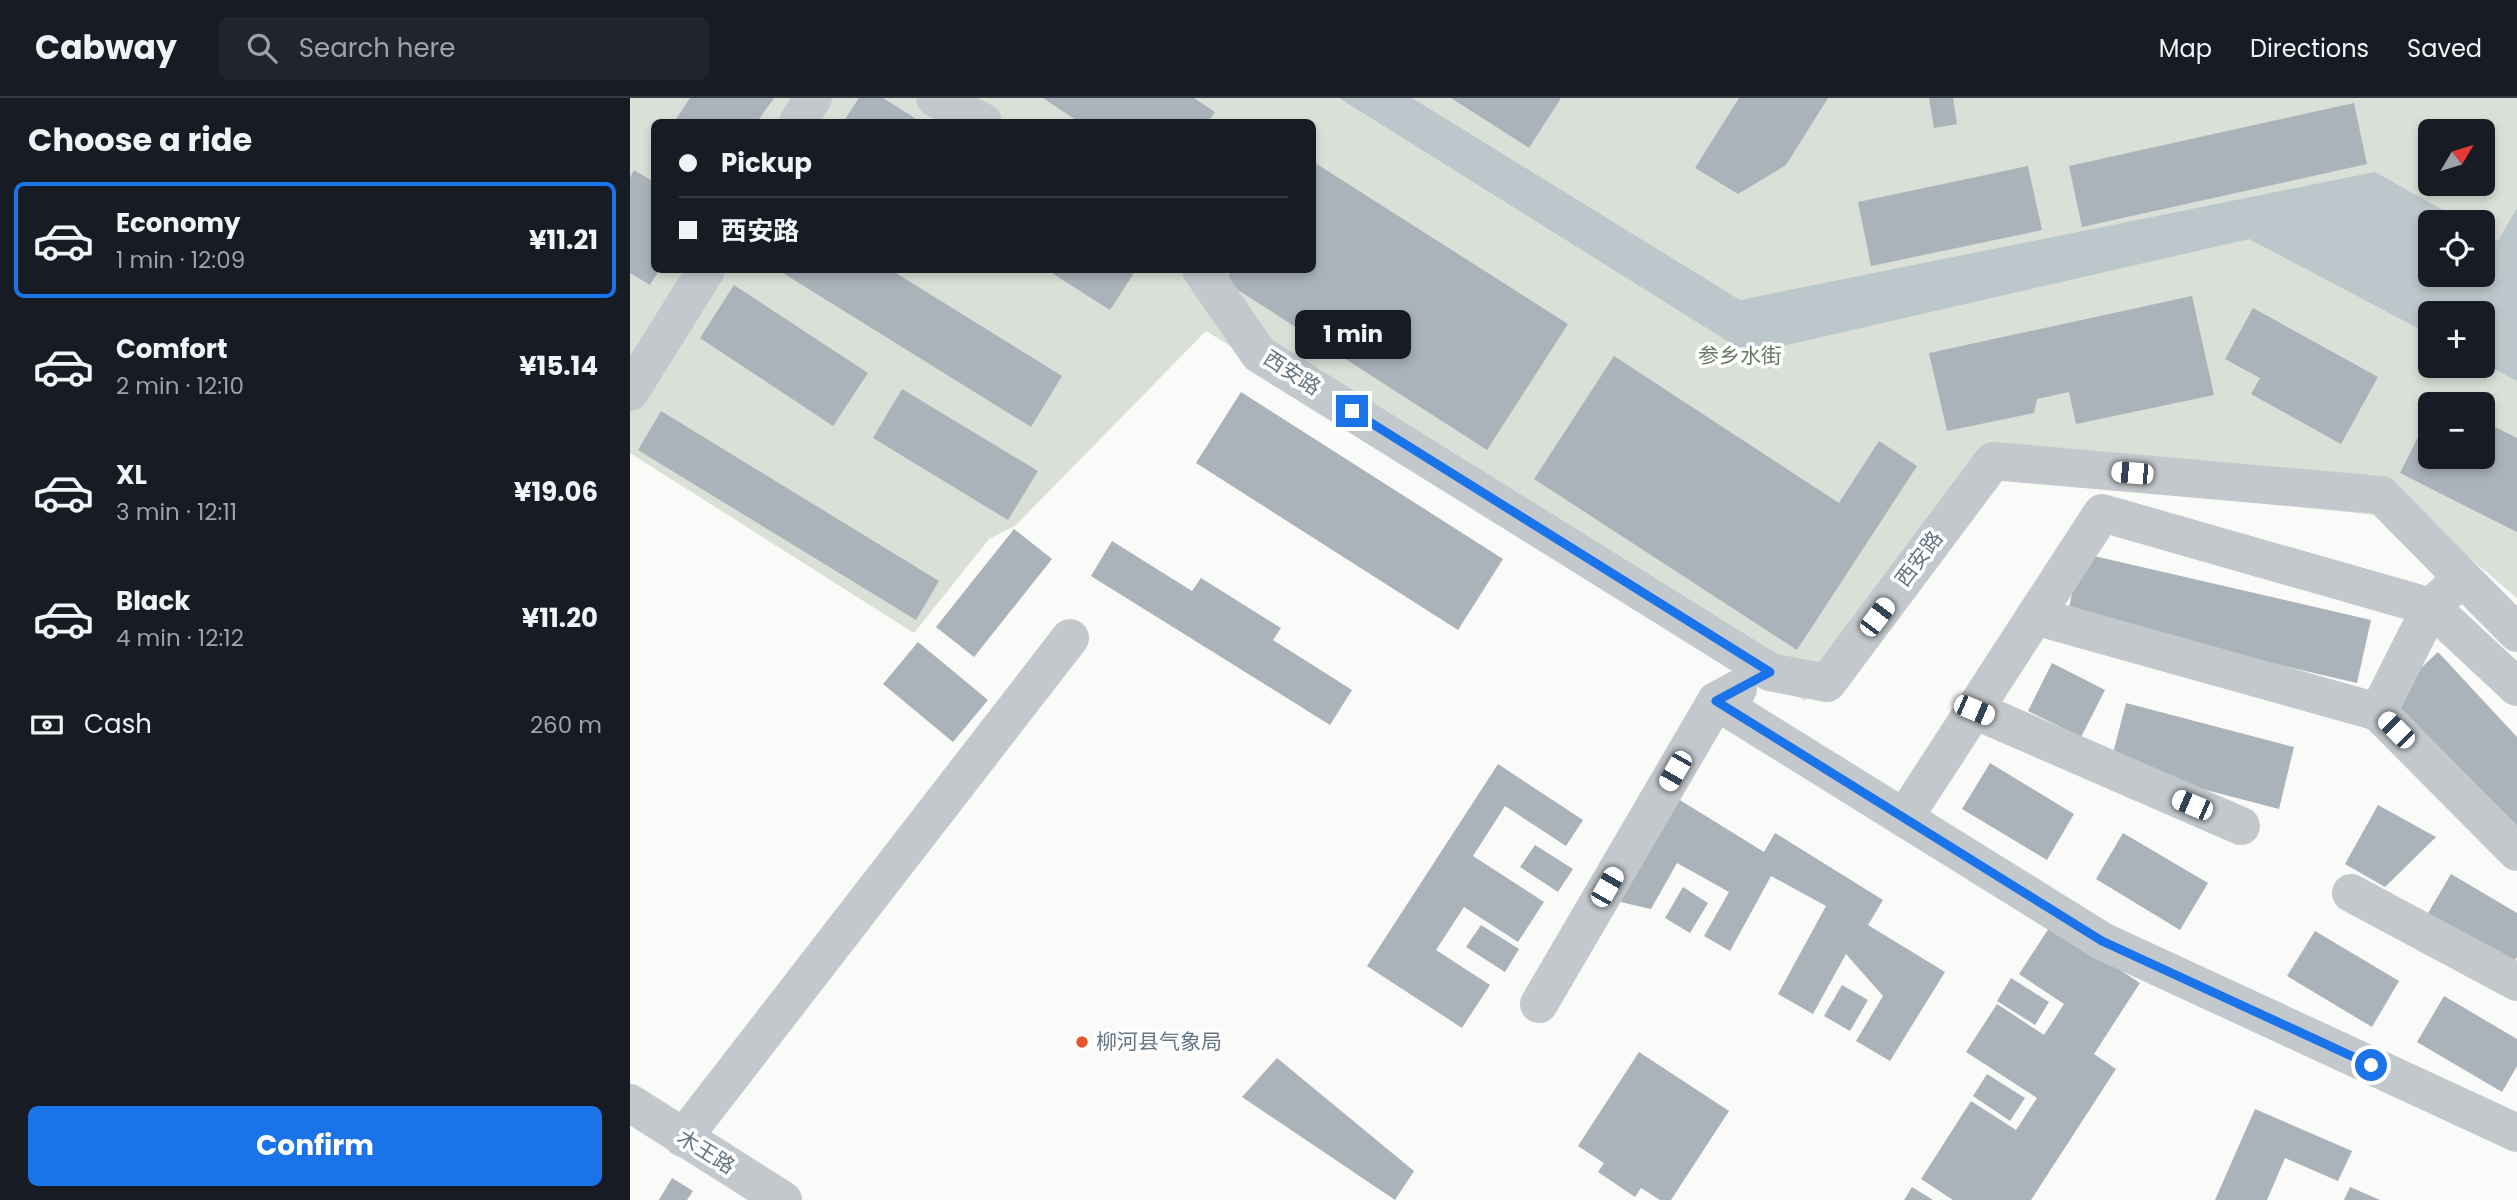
<!DOCTYPE html>
<meta charset="utf-8">
<style>
:root{--surface:#171b24;--page:#20242c;--text:#f1f3f6;--muted:#9ea1a6;--line:#363941;--accent:#1a73e8}
body{margin:0;font-family:Poppins,"Noto Sans SC",sans-serif;background:var(--page);color:var(--text);height:100vh;display:flex;flex-direction:column;font-size:26px;white-space:nowrap}
*{box-sizing:border-box;margin:0}
p{font-size:23px;color:var(--muted)}
.icon{flex:none;width:38px;height:38px;fill:none;stroke:currentColor;stroke-width:2;stroke-linecap:round;stroke-linejoin:round}
.map{position:relative;flex:1;overflow:hidden}
.side{display:flex;flex-direction:column;background:var(--surface);width:630px}
.side>*{flex:none}
.top-card{position:absolute;left:21px;top:21px;width:665px;height:154px;border-radius:10px;box-shadow:0 4px 10px #0003;display:grid;align-content:center;height:154px;padding:0 28px;background:var(--surface)}
.needle{width:46px;rotate:52deg}
.buttons{position:absolute;left:1788px;top:21px;display:grid;gap:14px}
.buttons a{display:grid;place-items:center;width:77px;height:77px;border-radius:10px;background:var(--surface);box-shadow:0 4px 10px #0003;font-size:35px}
.end{position:absolute;width:32px;height:32px;margin:-16px;border:9px solid #1a73e8;background:#fff;box-shadow:0 0 0 4px #fff}
.from{border-radius:50%}
.bubble{position:absolute;height:49px;border-radius:10px;background:var(--surface);box-shadow:0 4px 10px #0003;font-size:23px;font-weight:700;line-height:49px;text-align:center}
.car{position:absolute;width:21px;height:42px;margin:-21px -10px;border-radius:9px;box-shadow:0 0 5px 2px #0007;background:linear-gradient(#fff 24%,#345 0 40%,#fff 0 76%,#345 0 86%,#fff 0)}
.top-card b{display:flex;align-items:center;gap:24px;height:66px;font-size:26px}
.top-card b+b{border-top:2px solid var(--line)}
.top-card i{width:18px;height:18px;background:var(--text)}
ul{padding:0;list-style:none}
li{display:flex;align-items:center;gap:21px;height:116px;margin:0 14px 10px;padding:0 14px;border:4px solid transparent;border-radius:10px}
li div{flex:1}
li b{display:block;font-size:26px}
li em{font-style:normal;font-weight:700}
li.current{border-color:var(--accent)}
li>.icon{width:63px;height:63px;stroke-width:1.5}
h2{padding:0 28px;font-size:32px;line-height:84px}
.pay{display:flex;align-items:center;gap:18px;height:77px;padding:0 28px;font-size:26px}
.pay p{margin-inline-start:auto}
.button{display:flex;gap:14px;margin-top:auto;padding:14px 28px}
.button a{flex:1;height:80px;border-radius:10px;background:var(--accent);color:#fff;font-size:28px;font-weight:700;line-height:80px;text-align:center}
header{display:flex;align-items:center;gap:42px;box-sizing:border-box;height:98px;padding:0 35px;background:var(--surface);border-bottom:2px solid var(--line)}
header strong{font-size:33px}
nav{display:flex;gap:38px;margin-inline-start:auto;font-size:24px}
.search{width:490px;height:63px;background:var(--page);display:flex;align-items:center;gap:18px;box-sizing:border-box;padding:0 24px;border-radius:10px;color:var(--muted);font-size:26px}
main{display:flex;flex:1;min-height:0}
.map>svg:first-child{display:block}
</style>
<header>
<strong>Cabway</strong>
<div class="search"><svg class="icon" aria-label="search" viewBox="0 0 24 24"><circle cx="10" cy="10" r="6"/><path d="M15 15l6 6"/></svg>Search here</div>
<nav><a>Map</a><a>Directions</a><a>Saved</a></nav>
</header>
<main>
<section class="side">
<h2>Choose a ride</h2>
<ul>
<li class="current"><svg class="icon" aria-label="car" viewBox="0 0 24 24"><path d="M5 17H2v-5l4-1 3-4h7l3 4 3 1v5h-3M9 17h6M6 11h13"/><circle cx="7" cy="17" r="2"/><circle cx="17" cy="17" r="2"/></svg><div><b>Economy</b><p>1 min · 12:09</p></div><em>¥11.21</em></li>
<li><svg class="icon" aria-label="car" viewBox="0 0 24 24"><path d="M5 17H2v-5l4-1 3-4h7l3 4 3 1v5h-3M9 17h6M6 11h13"/><circle cx="7" cy="17" r="2"/><circle cx="17" cy="17" r="2"/></svg><div><b>Comfort</b><p>2 min · 12:10</p></div><em>¥15.14</em></li>
<li><svg class="icon" aria-label="car" viewBox="0 0 24 24"><path d="M5 17H2v-5l4-1 3-4h7l3 4 3 1v5h-3M9 17h6M6 11h13"/><circle cx="7" cy="17" r="2"/><circle cx="17" cy="17" r="2"/></svg><div><b>XL</b><p>3 min · 12:11</p></div><em>¥19.06</em></li>
<li><svg class="icon" aria-label="car" viewBox="0 0 24 24"><path d="M5 17H2v-5l4-1 3-4h7l3 4 3 1v5h-3M9 17h6M6 11h13"/><circle cx="7" cy="17" r="2"/><circle cx="17" cy="17" r="2"/></svg><div><b>Black</b><p>4 min · 12:12</p></div><em>¥11.20</em></li>
</ul>
<div class="pay"><svg class="icon" aria-label="cash" viewBox="0 0 24 24"><path d="M3 7h18v10H3z"/><circle cx="12" cy="12" r="2"/></svg>Cash<p>260 m</p></div>
<div class="button"><a>Confirm</a></div>
</section>
<div class="map">
<svg width="1887" height="1102" viewBox="0 0 1887 1102">
<rect width="100%" height="100%" fill="#fafaf8"/>
<path fill="#dadfd7" fill-rule="evenodd" d="M 0,0 L 1887,0 L 1887,500 L 1795,422 L 1346,376 L 1175,603 L 576,233 L 385,428 L 359,441 L 284,535 L 0,355 ZM 24,24 L 682,24 L 682,172 L 24,172 ZM 1801,33 L 1853,33 L 1853,86 L 1801,86 ZM 1801,124 L 1853,124 L 1853,177 L 1801,177 ZM 1801,215 L 1853,215 L 1853,268 L 1801,268 ZM 1801,306 L 1853,306 L 1853,359 L 1801,359 Z"/>
<path fill="#bbc7cb" d="M 709,0 L 782,0 L 1110,202 L 1745,74 L 1834,124 L 1801,124 L 1801,177 L 1853,177 L 1853,135 L 1868,143 L 1887,110 L 1887,283 L 1853,265 L 1853,215 L 1801,215 L 1801,237 L 1619,141 L 1118,256 Z"/>
<g fill="#aab3b9">
<path d="M 60,0 L 144,0 L 127,24 L 44,24 Z"/>
<path d="M 229,0 L 253,0 L 291,24 L 213,24 Z"/>
<path d="M 413,0 L 564,0 L 585,14 L 578,24 L 449,24 Z"/>
<path d="M 821,0 L 931,0 L 899,50 Z"/>
<path d="M 1109,0 L 1198,0 L 1156,67 L 1108,96 L 1065,70 Z"/>
<path d="M 1299,0 L 1323,0 L 1327,26 L 1304,30 Z"/>
<path d="M 1724,5 L 1737,66 L 1452,129 L 1439,68 Z"/>
<path d="M 682,63 L 938,226 L 857,352 L 594,183 L 602,172 L 682,172 Z"/>
<path d="M 1398,68 L 1412,132 L 1241,168 L 1228,104 Z"/>
<path d="M 4,72 L 24,84 L 24,172 L 29,172 L 20,187 L 0,175 L 0,80 Z"/>
<path d="M 148,172 L 261,172 L 432,278 L 401,329 Z"/>
<path d="M 417,172 L 506,172 L 480,212 Z"/>
<path d="M 104,187 L 238,275 L 203,328 L 70,240 Z"/>
<path d="M 1562,198 L 1584,297 L 1446,326 L 1439,294 L 1407,301 L 1404,315 L 1317,333 L 1299,255 Z"/>
<path d="M 1623,210 L 1748,279 L 1711,346 L 1621,296 L 1630,280 L 1595,261 Z"/>
<path d="M 984,258 L 1209,405 L 1249,343 L 1287,368 L 1167,552 L 904,381 Z"/>
<path d="M 272,291 L 408,373 L 378,422 L 243,340 Z"/>
<path d="M 611,294 L 873,461 L 828,532 L 566,365 Z"/>
<path d="M 31,313 L 309,483 L 286,522 L 8,352 Z"/>
<path d="M 1801,313 L 1801,359 L 1853,359 L 1853,323 L 1887,340 L 1887,434 L 1770,375 Z"/>
<path d="M 384,431 L 422,461 L 344,559 L 306,529 Z"/>
<path d="M 482,443 L 562,493 L 571,480 L 651,530 L 643,542 L 722,592 L 700,627 L 461,478 Z"/>
<path d="M 1451,455 L 1741,522 L 1727,585 L 1437,518 Z"/>
<path d="M 288,544 L 358,602 L 323,644 L 253,586 Z"/>
<path d="M 1808,554 L 1887,639 L 1887,742 L 1757,602 Z"/>
<path d="M 1422,565 L 1475,592 L 1451,639 L 1398,613 Z"/>
<path d="M 1496,605 L 1664,649 L 1649,711 L 1480,667 Z"/>
<path d="M 1360,665 L 1444,716 L 1417,762 L 1332,711 Z"/>
<path d="M 868,666 L 953,722 L 936,748 L 875,708 L 843,758 L 914,804 L 888,844 L 834,809 L 806,852 L 860,887 L 832,930 L 737,868 Z"/>
<path d="M 1045,699 L 1134,754 L 1145,735 L 1253,802 L 1238,827 L 1315,874 L 1260,963 L 1226,943 L 1253,898 L 1216,856 L 1183,916 L 1148,896 L 1196,808 L 1141,778 L 1100,853 L 1074,838 L 1099,794 L 1047,765 L 1021,811 L 982,802 Z"/>
<path d="M 1748,707 L 1806,739 L 1755,789 L 1715,766 Z"/>
<path d="M 1493,735 L 1578,785 L 1550,832 L 1466,781 Z"/>
<path d="M 905,747 L 943,771 L 928,794 L 890,769 Z"/>
<path d="M 1821,776 L 1887,815 L 1887,859 L 1879,872 L 1794,822 Z"/>
<path d="M 1053,789 L 1078,805 L 1060,835 L 1035,820 Z"/>
<path d="M 851,827 L 889,851 L 875,874 L 836,849 Z"/>
<path d="M 1421,827 L 1510,885 L 1464,956 L 1486,971 L 1401,1102 L 1323,1102 L 1291,1081 L 1341,1003 L 1386,1032 L 1407,1000 L 1336,954 L 1367,906 L 1414,937 L 1434,906 L 1389,876 Z"/>
<path d="M 1685,833 L 1769,883 L 1742,929 L 1657,878 Z"/>
<path d="M 1381,880 L 1419,904 L 1405,927 L 1367,903 Z"/>
<path d="M 1212,887 L 1238,902 L 1220,933 L 1194,918 Z"/>
<path d="M 1814,898 L 1887,941 L 1887,968 L 1872,994 L 1787,944 Z"/>
<path d="M 1009,954 L 1099,1013 L 1041,1102 L 1030,1102 L 1011,1090 L 1005,1099 L 968,1074 L 974,1065 L 948,1048 Z"/>
<path d="M 647,960 L 784,1073 L 765,1102 L 612,999 Z"/>
<path d="M 1357,976 L 1395,1000 L 1380,1023 L 1343,998 Z"/>
<path d="M 1625,1011 L 1722,1053 L 1708,1083 L 1655,1060 L 1637,1102 L 1585,1102 Z"/>
<path d="M 42,1080 L 63,1093 L 57,1102 L 29,1102 Z"/>
<path d="M 1282,1089 L 1303,1102 L 1274,1102 Z"/>
<path d="M 1720,1089 L 1750,1102 L 1714,1102 Z"/>
</g>
<g fill="none" stroke-linecap="round" stroke-linejoin="round">
<g stroke="#c3c8cc" stroke-width="38">
<path d="M 305,0 L 353,24"/>
<path d="M 168,24 L 183,0"/>
<path d="M 571,172 L 629,256 L 1140,574 L 1197,585 L 1363,363 L 1751,397 L 1887,535"/>
<path d="M 0,294 L 76,172"/>
<path d="M 1405,518 L 1748,614 L 1801,509 L 1818,493"/>
<path d="M 1086,603 L 1472,843 L 1887,1035"/>
<path d="M 1344,612 L 1611,728"/>
<path d="M 1748,614 L 1887,754"/>
<path d="M 1274,720 L 1472,415 L 1801,509 L 1887,589"/>
<path d="M 1721,795 L 1887,884"/>
<path d="M 909,906 L 1086,603 L 1108,591"/>
<path d="M 0,1005 L 153,1102"/>
<path d="M 53,1040 L 440,540"/>
</g>
</g>
<g fill="none" stroke-linecap="round" stroke-linejoin="round">
<path stroke="#1a73e8" stroke-width="9" d="M 722,313 L 1140,574 L 1086,603 L 1472,843 L 1741,967"/>
</g>
<circle fill="#e4572e" stroke="#fff" stroke-width="2.5" cx="452" cy="944" r="7"/>
<g text-anchor="middle" stroke-width="7" stroke-linejoin="round" paint-order="stroke">
<g font-size="21" fill="#687a64" stroke="#fff">
<text x="1110" y="265">参乡水街</text>
</g>
<g font-size="21" fill="#657683" stroke="#fff">
<text transform="translate(662 275) rotate(33)" y="7">西安路</text>
<text transform="translate(1289 461) rotate(-53)" y="7">西安路</text>
<text transform="translate(76 1054) rotate(32)" y="7">木王路</text>
</g>
<g font-size="21" fill="#657683" stroke="#fff" text-anchor="start">
<text x="466" y="951">柳河县气象局</text>
</g>
</g>
</svg>
<div class="buttons">
<a><svg class="needle" viewBox="-14 -14 28 28"><path d="M0-13l5 13h-10z" fill="#e53935"/><path d="M0 13l5-13h-10z" fill="#9ea1a6"/></svg></a>
<a><svg class="icon" aria-label="locate" viewBox="0 0 24 24"><circle cx="12" cy="12" r="6"/><path d="M12 2v4M12 18v4M2 12h4M18 12h4"/></svg></a>
<a>+</a>
<a>−</a>
</div>
<i class="end from" style="left:1741px;top:967px"></i>
<i class="end" style="left:722px;top:313px"></i>
<div class="bubble" style="left:665px;top:212px;width:116px">1 min</div>
<i class="car" style="left:1502px;top:375px;rotate:275deg"></i>
<i class="car" style="left:1247px;top:519px;rotate:37deg"></i>
<i class="car" style="left:1344px;top:612px;rotate:113deg"></i>
<i class="car" style="left:1766px;top:632px;rotate:315deg"></i>
<i class="car" style="left:1045px;top:673px;rotate:210deg"></i>
<i class="car" style="left:1562px;top:707px;rotate:293deg"></i>
<i class="car" style="left:977px;top:789px;rotate:30deg"></i>
<div class="top-card">
<b><i class="from"></i>Pickup</b>
<b><i></i>西安路</b>
</div>
</div>
</main>
